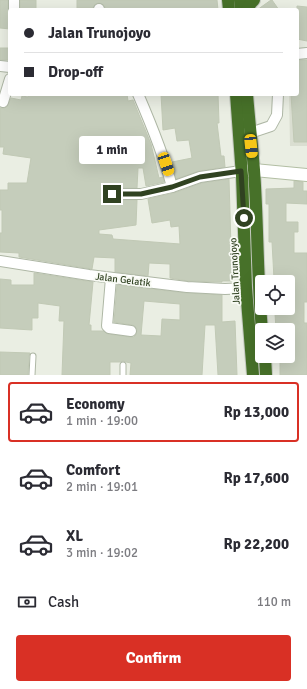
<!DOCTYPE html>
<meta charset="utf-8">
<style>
:root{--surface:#fff;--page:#f2f2f3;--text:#2b2b33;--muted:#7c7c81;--line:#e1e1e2;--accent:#d93025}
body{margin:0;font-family:Signika,sans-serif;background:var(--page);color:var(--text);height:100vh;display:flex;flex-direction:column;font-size:15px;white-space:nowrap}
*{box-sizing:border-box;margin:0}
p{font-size:13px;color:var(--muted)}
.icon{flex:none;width:22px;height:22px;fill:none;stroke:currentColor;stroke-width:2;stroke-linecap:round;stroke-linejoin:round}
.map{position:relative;height:375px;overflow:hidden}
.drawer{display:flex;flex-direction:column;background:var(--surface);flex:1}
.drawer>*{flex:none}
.guide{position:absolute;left:8px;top:8px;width:291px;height:88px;border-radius:4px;box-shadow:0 4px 16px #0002;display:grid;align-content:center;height:88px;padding:0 16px;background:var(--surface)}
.controls{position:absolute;left:255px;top:275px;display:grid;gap:8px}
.controls a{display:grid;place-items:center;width:40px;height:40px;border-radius:4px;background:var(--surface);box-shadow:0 4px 16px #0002;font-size:20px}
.end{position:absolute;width:18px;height:18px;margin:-9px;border:5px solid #304221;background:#fff;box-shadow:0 0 0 2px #fff}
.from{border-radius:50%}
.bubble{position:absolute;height:28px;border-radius:4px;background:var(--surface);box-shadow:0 4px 16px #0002;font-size:13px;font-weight:700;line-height:28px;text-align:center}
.car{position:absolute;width:12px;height:24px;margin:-12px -6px;border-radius:5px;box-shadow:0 0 3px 1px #0007;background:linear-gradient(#f5c518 24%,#345 0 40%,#f5c518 0 76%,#345 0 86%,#f5c518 0)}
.guide b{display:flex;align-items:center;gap:14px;height:38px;font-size:15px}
.guide b+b{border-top:1px solid var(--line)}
.guide i{width:10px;height:10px;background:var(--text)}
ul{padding:7px 0 0;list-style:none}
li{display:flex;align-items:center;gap:12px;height:60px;margin:0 8px 6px;padding:0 8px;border:2px solid transparent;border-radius:4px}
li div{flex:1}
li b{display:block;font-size:15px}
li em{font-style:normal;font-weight:700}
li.current{border-color:var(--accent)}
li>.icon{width:36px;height:36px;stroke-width:1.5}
.pay{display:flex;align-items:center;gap:10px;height:44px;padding:0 16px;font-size:15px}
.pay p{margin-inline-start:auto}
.action{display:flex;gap:8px;margin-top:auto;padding:8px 16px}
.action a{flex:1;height:46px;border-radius:4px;background:var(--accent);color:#fff;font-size:16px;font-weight:700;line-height:46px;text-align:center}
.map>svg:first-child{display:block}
</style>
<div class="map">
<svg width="307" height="375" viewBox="0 0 307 375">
<rect width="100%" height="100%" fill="#eaeee3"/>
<path fill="#daded1" d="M 297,58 L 307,58 L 307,146 L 290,146 L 289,94 L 297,94 Z"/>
<g fill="#c5cdbb" stroke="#c1c9b5" fill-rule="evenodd">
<path d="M 0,0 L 8,0 L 8,10 L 10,15 L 10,29 L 0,28 Z"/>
<rect x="20" y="0" width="16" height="10"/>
<path d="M 77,0 L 217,0 L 218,10 L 106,10 L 104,5 L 99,3 L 95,4 L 93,8 L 77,8 Z"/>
<path d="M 271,0 L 272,0 L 279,10 L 257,10 Z"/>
<path d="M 297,6 L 307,7 L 307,41 L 297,39 Z"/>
<rect x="0" y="48" width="10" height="12"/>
<path d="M 297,60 L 307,60 L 307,142 L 294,142 L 291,94 L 297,94 Z"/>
<path d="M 29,94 L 127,94 L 128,101 L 133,100 L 151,144 L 159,178 L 163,177 L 164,182 L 146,186 L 143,168 L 138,168 L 137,188 L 112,188 L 108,189 L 106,191 L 106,194 L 107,198 L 109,200 L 137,200 L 136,225 L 99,230 L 99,234 L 112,235 L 113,239 L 180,244 L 179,226 L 171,227 L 170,220 L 152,223 L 148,199 L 174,193 L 202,183 L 229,179 L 232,281 L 222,281 L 222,282 L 188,281 L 170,278 L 170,264 L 149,263 L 148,276 L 115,272 L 115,258 L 94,257 L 92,269 L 19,257 L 19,253 L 0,252 L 0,233 L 2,233 L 2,210 L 0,210 L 0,190 L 8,190 L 8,183 L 27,183 L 31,158 L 3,154 L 4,147 L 0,147 L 0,108 L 4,108 L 7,107 L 11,98 L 21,100 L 22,96 L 28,97 Z"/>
<path d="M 161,94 L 218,94 L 219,123 L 217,123 L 221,156 L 224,156 L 225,167 L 199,171 L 176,179 L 172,162 L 192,158 L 189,140 L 177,141 L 175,128 L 163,130 Z"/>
<path d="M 294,181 L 303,182 L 303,191 L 307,191 L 307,204 L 286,203 L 286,222 L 298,222 L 298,232 L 294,232 L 294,253 L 307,253 L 307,302 L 304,302 L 304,323 L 307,323 L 307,375 L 280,375 L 280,362 L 288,362 L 288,330 L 276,330 L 275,313 L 287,312 L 288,282 L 284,282 L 284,279 L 274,279 L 272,242 L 269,242 L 269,204 L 266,204 L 266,189 L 294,188 Z"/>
<path d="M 34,273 L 93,282 L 89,325 L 91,325 L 91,331 L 103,331 L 108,334 L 130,337 L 134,337 L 136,335 L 137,329 L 135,326 L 132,325 L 114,322 L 117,285 L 186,293 L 222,295 L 222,322 L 235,321 L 237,375 L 218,375 L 215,325 L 205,325 L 202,375 L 130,375 L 131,363 L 126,362 L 123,361 L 120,362 L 110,362 L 110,375 L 62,375 L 64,321 L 59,321 L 60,306 L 38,303 L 38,318 L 32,318 L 32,330 L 0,328 L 0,279 L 11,280 L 11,285 L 34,285 ZM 144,301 L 180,304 L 180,320 L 162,319 L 161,336 L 141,335 Z"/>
<path d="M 0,352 L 30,353 L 29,356 L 28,375 L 0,375 Z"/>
</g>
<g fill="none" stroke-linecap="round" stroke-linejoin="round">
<defs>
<g id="lane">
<path d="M 32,375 L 33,356"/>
<path d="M 123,375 L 123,365"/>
</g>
<g id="street">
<path d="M 99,9 L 99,10"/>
<path d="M 14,10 L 14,0"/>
<path d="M 297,54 L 307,53"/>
<path d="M 0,66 L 10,67"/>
<path d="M 138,94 C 151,124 164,155 172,187"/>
<path d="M 3,102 L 10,79"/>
<path d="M 243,133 L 250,133 L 271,126 L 277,115 L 278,94"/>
<path d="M 112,194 L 141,194 L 172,187 L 200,177 L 241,171"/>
<path d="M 0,261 L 89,275 L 187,287 L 225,289 L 246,288"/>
<path d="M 111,278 L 107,326 L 109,328 L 131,331"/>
</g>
<path id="secondary" d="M 244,171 L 254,170 L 307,175"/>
<g id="highway">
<path d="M 228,0 L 229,10"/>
<path d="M 240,0 L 241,10"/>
<path d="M 247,10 L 251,3 L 254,0"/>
<path d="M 236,94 L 242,176 L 246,288 L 253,375"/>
<path d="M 247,94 C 249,120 252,145 254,170 C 258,224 257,277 262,330"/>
<path d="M 265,356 L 266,375"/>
</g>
</defs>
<use href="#lane" stroke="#aeb7a5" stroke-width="7"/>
<use href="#street" stroke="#aeb7a5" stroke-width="12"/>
<use href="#secondary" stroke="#b2bea3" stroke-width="14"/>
<use href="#highway" stroke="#c5cac1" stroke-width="14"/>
<use href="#lane" stroke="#fff" stroke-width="5"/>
<use href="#street" stroke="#fff" stroke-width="10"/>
<use href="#secondary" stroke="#fff" stroke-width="12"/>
<use href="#highway" stroke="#477129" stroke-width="12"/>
</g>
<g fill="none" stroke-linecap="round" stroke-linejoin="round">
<path stroke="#304221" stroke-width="5" d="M 112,194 L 141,194 L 172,187 L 200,177 L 241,171 L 244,218"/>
</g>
<g text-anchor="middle" stroke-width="3.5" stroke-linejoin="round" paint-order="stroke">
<g font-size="10" fill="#304221" stroke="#f8faf4">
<text transform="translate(234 271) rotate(-93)" y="4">Jalan Trunojoyo</text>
<text transform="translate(123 279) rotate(7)" y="4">Jalan Gelatik</text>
</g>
</g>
</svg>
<div class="controls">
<a><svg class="icon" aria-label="locate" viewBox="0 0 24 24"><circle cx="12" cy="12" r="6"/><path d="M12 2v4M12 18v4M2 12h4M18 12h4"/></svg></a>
<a><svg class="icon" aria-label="layers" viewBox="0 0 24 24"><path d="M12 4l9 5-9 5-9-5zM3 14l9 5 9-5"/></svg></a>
</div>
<i class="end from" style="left:244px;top:218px"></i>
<i class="end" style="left:112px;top:194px"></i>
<div class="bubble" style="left:79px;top:136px;width:66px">1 min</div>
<i class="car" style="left:251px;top:146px;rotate:174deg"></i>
<i class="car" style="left:166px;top:164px;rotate:161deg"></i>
<div class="guide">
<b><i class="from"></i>Jalan Trunojoyo</b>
<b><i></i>Drop-off</b>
</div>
</div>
<section class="drawer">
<ul>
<li class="current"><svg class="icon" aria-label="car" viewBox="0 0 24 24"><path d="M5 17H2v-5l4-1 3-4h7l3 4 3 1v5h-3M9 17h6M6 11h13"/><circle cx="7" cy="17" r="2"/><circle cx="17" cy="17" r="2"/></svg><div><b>Economy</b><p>1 min · 19:00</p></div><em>Rp 13,000</em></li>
<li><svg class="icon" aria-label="car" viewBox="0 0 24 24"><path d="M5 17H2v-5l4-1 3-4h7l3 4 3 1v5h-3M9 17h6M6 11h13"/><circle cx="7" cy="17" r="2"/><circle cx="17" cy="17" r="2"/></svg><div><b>Comfort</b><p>2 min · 19:01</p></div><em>Rp 17,600</em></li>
<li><svg class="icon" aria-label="car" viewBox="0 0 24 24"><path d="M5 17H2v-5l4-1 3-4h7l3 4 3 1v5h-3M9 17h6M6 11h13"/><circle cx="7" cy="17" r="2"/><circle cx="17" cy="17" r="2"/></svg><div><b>XL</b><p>3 min · 19:02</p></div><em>Rp 22,200</em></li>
</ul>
<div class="pay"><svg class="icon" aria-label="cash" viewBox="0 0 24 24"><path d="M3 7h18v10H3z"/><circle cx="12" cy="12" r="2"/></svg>Cash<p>110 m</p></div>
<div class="action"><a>Confirm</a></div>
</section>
